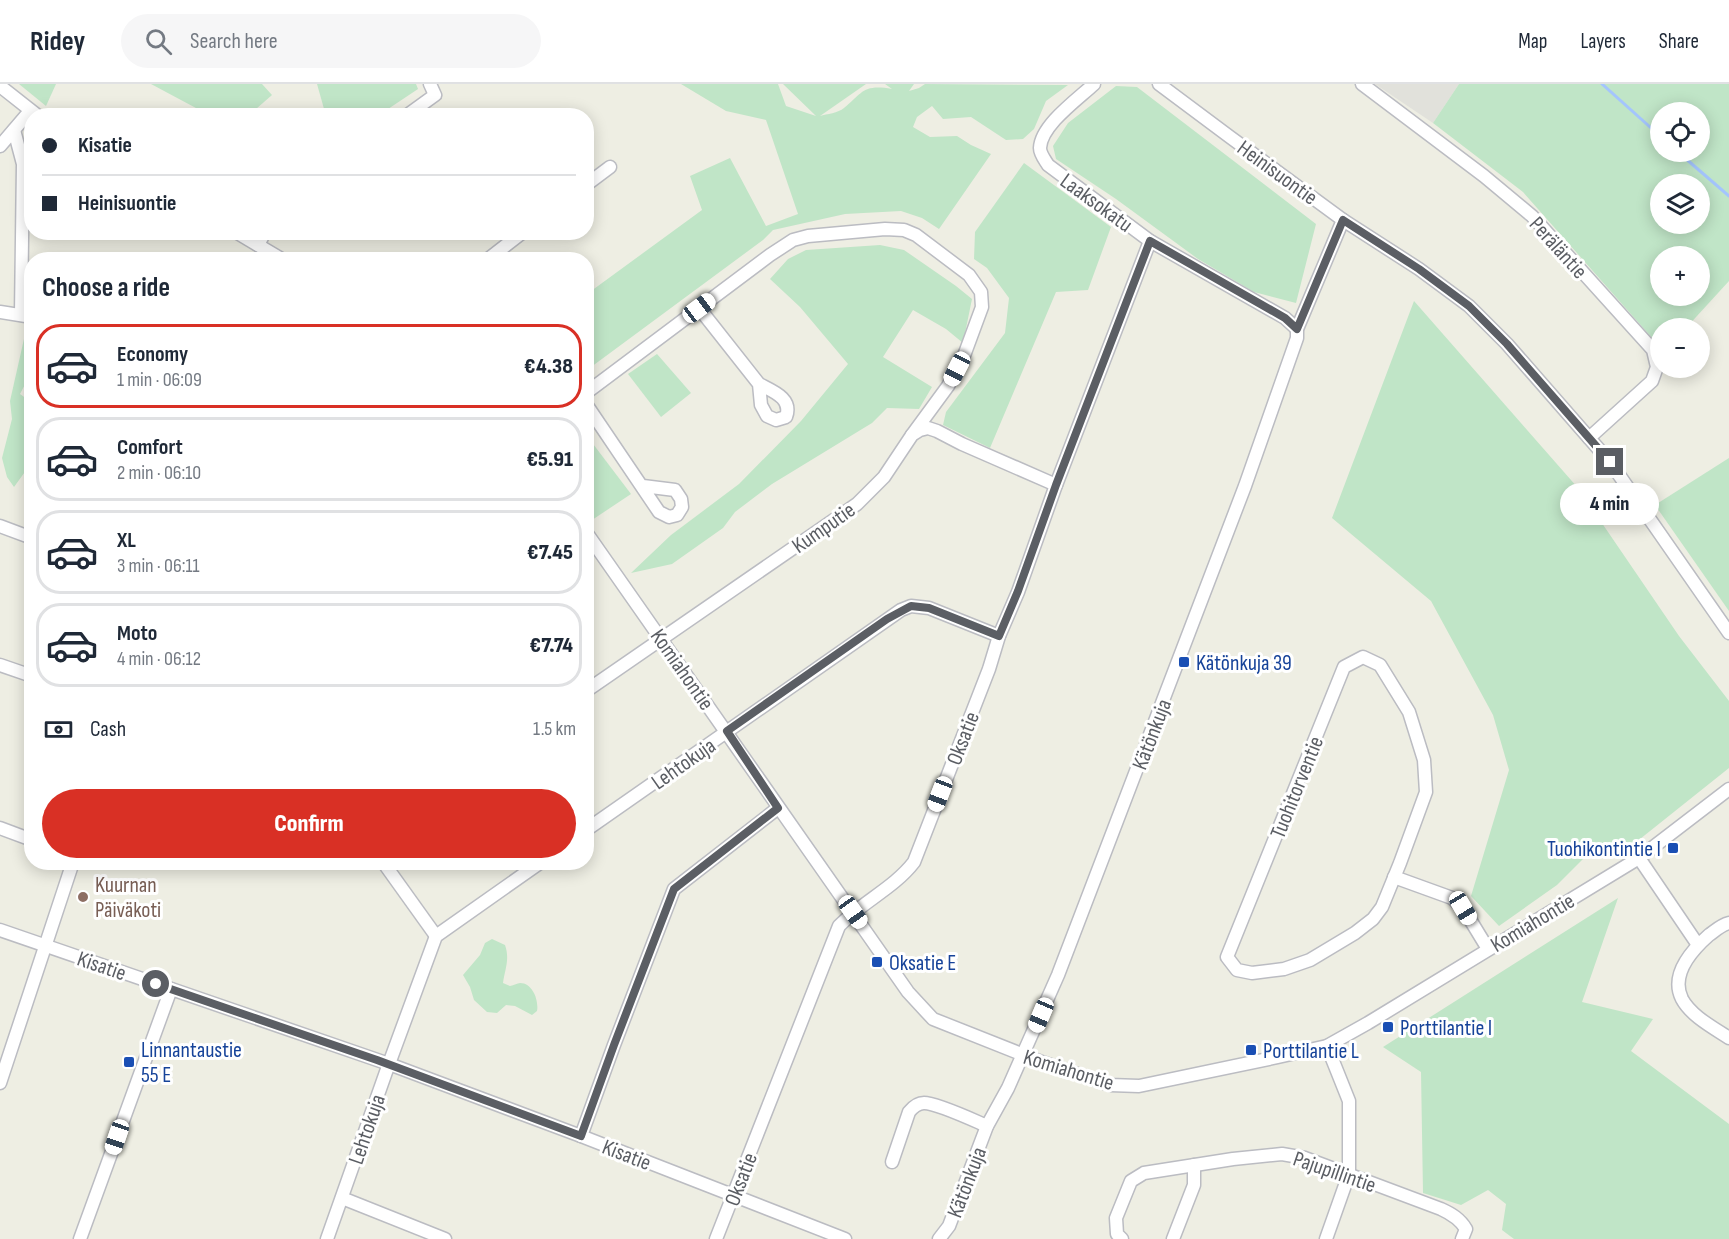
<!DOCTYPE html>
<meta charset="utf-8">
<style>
:root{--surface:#fff;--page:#f6f6f7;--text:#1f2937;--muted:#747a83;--line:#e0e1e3;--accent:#d93025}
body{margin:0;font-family:"Sofia Sans Condensed",sans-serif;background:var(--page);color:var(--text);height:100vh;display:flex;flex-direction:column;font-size:22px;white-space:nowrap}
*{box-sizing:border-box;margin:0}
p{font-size:20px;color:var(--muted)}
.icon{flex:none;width:33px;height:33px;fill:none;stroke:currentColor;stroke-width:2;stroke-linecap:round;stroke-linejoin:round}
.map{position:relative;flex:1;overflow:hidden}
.panel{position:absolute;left:24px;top:168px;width:570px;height:618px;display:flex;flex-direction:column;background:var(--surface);border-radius:24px;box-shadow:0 3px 15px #0003}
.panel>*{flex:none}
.guide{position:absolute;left:24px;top:24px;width:570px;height:132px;border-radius:24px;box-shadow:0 3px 15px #0003;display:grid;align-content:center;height:132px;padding:0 18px;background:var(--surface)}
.tools{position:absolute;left:1650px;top:18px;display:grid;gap:12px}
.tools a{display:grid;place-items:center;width:60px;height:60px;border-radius:50%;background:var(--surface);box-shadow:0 3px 15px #0003;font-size:30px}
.end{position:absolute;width:27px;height:27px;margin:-14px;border:8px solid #5b5e64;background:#fff;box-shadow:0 0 0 3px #fff}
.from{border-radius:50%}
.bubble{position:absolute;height:42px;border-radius:21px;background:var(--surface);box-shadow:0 3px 15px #0003;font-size:20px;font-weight:800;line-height:42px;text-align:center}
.car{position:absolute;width:18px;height:36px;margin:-18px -9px;border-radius:8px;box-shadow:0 0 4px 2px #0007;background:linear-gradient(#fff 24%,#345 0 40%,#fff 0 76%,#345 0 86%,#fff 0)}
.guide b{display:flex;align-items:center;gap:21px;height:57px;font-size:22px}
.guide b+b{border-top:2px solid var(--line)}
.guide i{width:15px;height:15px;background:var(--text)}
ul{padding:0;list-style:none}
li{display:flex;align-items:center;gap:18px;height:84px;margin:0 12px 9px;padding:0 6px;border:3px solid var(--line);border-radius:24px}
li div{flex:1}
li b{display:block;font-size:22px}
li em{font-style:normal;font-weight:800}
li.selected{border-color:var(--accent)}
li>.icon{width:54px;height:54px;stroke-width:1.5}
h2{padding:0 18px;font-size:27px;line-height:72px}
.pay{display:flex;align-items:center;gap:15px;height:66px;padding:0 18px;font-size:22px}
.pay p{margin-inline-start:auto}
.action{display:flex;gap:12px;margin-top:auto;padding:12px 18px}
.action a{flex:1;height:69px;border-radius:36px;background:var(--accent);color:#fff;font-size:24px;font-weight:800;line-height:69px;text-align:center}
header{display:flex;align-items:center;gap:36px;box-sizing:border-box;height:84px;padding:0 30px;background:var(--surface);border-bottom:2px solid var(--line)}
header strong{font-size:28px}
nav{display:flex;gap:33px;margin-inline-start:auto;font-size:21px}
.search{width:420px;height:54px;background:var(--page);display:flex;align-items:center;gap:15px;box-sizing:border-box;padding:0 21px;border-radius:33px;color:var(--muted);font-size:22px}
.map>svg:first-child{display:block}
</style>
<header>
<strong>Ridey</strong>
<div class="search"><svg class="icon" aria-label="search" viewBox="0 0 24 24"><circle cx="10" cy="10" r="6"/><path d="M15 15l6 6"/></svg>Search here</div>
<nav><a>Map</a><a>Layers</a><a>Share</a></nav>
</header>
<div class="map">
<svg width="1729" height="1155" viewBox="0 0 1729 1155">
<rect width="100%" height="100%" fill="#eeeee3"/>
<path fill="#e1e1db" d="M 1375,0 L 1459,0 L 1433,39 Z"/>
<g fill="#c0e5c7" fill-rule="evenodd">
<path d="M 19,0 L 56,0 L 46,22 Z"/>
<path d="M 151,0 L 262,0 L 272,11 L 249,31 L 209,31 Z"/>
<path d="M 317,0 L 416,0 L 418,5 L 379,31 L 326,32 Z"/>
<path d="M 681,0 L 778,0 L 786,22 L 816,32 L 783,0 L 866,0 L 820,32 C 827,30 838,29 844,24 C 863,9 862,0 892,5 L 885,0 L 914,0 L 909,7 L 919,4 L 925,0 L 1068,1 L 1046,17 L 1034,45 L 1023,55 L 1006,56 L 971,33 L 943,35 L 932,22 L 917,33 L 913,43 L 930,53 L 957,52 L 971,61 L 991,70 L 939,145 L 922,134 L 901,127 L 845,130 L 773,146 L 763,156 L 587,286 L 587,210 L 702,126 L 690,92 L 730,74 L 766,142 L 798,130 L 766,36 L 726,27 Z"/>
<path d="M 1459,0 L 1729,0 L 1729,197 L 1686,244 L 1660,244 L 1660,263 L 1523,108 L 1433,39 ZM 1660,28 L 1700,28 L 1700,68 L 1660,68 ZM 1660,100 L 1700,100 L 1700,140 L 1660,140 ZM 1660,172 L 1700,172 L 1700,212 L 1660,212 Z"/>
<path d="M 1116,2 L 1137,3 L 1316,140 L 1296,219 L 1254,208 L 1198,175 L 1116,115 L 1056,75 L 1053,62 L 1068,39 Z"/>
<path d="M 1024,79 L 1111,143 L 1088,206 L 1056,208 L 990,364 L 943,341 L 946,328 L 1005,249 L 1009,214 L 987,184 L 974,175 L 975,148 Z"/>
<path d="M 880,161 L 904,166 L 956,202 L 972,215 L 963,259 L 946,245 L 913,226 L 883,273 L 932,303 L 919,325 L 887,324 L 872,339 L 772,400 L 735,428 L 723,444 L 672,480 L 631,489 L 671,451 L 739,400 L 801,337 L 848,280 L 800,223 L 770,195 L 788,175 L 806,166 Z"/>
<path d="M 1414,217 L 1578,404 L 1679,552 L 1729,617 L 1729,684 L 1635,759 L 1583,775 L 1557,801 L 1499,842 L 1471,812 L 1509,686 L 1493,631 L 1431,517 L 1332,434 Z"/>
<path d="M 26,246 L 31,246 L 31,289 L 20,310 L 31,318 L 31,386 L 27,385 L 14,403 L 7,393 L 2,374 L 12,335 L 10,317 Z"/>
<path d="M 657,270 L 691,309 L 661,333 L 628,290 Z"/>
<path d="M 587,352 L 631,410 L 589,438 L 586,434 Z"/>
<path d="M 1729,374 L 1729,527 L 1655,421 Z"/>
<path d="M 1618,814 L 1582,918 L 1653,935 L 1631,967 L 1729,1040 L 1729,1155 L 1514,1155 L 1502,1146 L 1506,1120 L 1488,1106 L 1461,1121 L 1423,1109 L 1421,988 L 1383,963 Z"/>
<path d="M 492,855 L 505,861 C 510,875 505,885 503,899 L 510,902 C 512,902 518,899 520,899 C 533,899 539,917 537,927 L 532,931 L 515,922 L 506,921 L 497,929 L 487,928 L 474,916 L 470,903 L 463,891 L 480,871 L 485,859 Z"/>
</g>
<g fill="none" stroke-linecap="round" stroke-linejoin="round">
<g stroke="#a4c5fd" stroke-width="3">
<path d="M 1602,0 L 1660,52"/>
<path d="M 1678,68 L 1729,112"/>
</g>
<defs>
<g id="minor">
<path d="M 1094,0 C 1078,15 1041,41 1040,64 C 1040,70 1045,76 1048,81 L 1150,157 L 1285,234 L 1297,245"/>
<path d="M 1159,0 L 1230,53 L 1343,136 L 1419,185 L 1469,222 L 1507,260 L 1610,378 L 1729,549"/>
<path d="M 1362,0 L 1484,92 L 1532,132 L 1653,266 L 1657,283 L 1652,297 L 1589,354"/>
<path d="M 0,2 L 38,32"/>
<path d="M 406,32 L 435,11 L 430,0"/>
<path d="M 14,46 L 23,80 L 21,230"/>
<path d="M 0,62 L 30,27"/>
<path d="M 586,101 L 610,83"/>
<path d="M 236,148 L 283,176"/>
<path d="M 258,161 L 265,148"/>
<path d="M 487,176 L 523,148"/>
<path d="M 699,224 L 759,300 L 761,321 L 767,332 L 776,336 L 786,333 C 793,314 772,307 759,300"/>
<path d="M 0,228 L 32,233"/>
<path d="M 586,309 L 770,171 L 793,156 L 808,152 L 885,145 L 904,146 L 916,151 L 969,191 L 981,208 L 982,223 L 965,269 L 948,302 L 912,351"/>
<path d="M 586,320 L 659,428 L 669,433 L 677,431 L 682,423 L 681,415 L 675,406 L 643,402"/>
<path d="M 0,442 L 32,454"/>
<path d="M 586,448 L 908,908 L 933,935 L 1039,977 L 1110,1001 L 1139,1002 L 1278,973 L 1327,962 L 1368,939 L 1639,774 L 1729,705"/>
<path d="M 1363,573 L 1380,581 L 1409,628 L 1424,676 L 1426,708 L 1400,779 L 1382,823 L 1373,835 L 1355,849 L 1310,876 L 1284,885 L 1252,889 L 1237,886 L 1227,873 L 1344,583 Z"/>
<path d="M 0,581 L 32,592"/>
<path d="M 586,607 L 857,420 L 884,393 L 912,351 L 920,346 L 928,344 L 937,347 L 962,360 L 1056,401"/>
<path d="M 0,744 L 32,756"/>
<path d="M 586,746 L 901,526 L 911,522 L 929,524 L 999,552"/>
<path d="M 1639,774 L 1698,861"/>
<path d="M 383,778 L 436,852"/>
<path d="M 1394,793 L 1452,814 L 1463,824 L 1488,865"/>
<path d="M 1729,839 C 1721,841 1716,846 1709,851 C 1692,866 1670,891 1682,915 C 1691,932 1714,944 1729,954"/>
<path d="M 0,846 L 389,980 L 581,1052 L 845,1155"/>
<path d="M 0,999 L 73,778"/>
<path d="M 581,1052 L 614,961 L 674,805 L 778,724"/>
<path d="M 892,1078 L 909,1028 C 913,1023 917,1019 924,1019 C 937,1019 973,1036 987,1042"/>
<path d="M 342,1114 L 445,1155"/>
<path d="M 80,1155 L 171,905"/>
<path d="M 327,1155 L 386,988 L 436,852 L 541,778"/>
<path d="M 716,1155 L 839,842 C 862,818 894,804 914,778 L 989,585 L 999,552 L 1018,508 L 1056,401 L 1150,157"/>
<path d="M 939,1155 L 949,1142 L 987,1042 L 1008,1004 L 1058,891 L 1245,402 L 1297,254 L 1297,245 L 1343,136"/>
<path d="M 1122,1155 L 1117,1150 L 1116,1134 L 1131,1097 L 1144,1089 L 1233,1075 L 1282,1070 L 1305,1074 L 1441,1125 C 1452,1130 1460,1135 1466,1145 L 1462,1155"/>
<path d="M 1173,1155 L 1194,1101 L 1194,1081"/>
<path d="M 1326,1155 L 1349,1090 L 1349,1017 L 1327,962"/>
</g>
</defs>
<use href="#minor" stroke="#bbbcc2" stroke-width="15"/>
<use href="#minor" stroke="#fff" stroke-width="12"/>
</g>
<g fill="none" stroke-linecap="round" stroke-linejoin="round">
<path stroke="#5b5e64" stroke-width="8" d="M 156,900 L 377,976 L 581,1052 L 614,961 L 674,805 L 778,724 L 727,647 L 887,535 L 911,522 L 929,524 L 999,552 L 1018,507 L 1056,401 L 1150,157 L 1285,234 L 1297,245 L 1343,136 L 1419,185 L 1469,222 L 1507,260 L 1610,378"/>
</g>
<g fill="#1a4fb4" stroke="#fff" stroke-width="2">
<rect x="1178" y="572" width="12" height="12" rx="3"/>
<rect x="1667" y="758" width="12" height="12" rx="3"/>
<rect x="871" y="872" width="12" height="12" rx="3"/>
<rect x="1382" y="937" width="12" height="12" rx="3"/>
<rect x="1245" y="960" width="12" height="12" rx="3"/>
<rect x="123" y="972" width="12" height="12" rx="3"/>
</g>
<circle fill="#8d6e63" stroke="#fff" stroke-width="2" cx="83" cy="813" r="6"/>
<g text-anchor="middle" stroke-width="6" stroke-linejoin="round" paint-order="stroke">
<g font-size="22" fill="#5b5e64" stroke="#fff">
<text transform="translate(1278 88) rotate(36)" y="8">Heinisuontie</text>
<text transform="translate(1097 118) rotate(36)" y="8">Laaksokatu</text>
<text transform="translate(1559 163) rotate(48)" y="8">Peräläntie</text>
<text transform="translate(823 443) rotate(-35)" y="8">Kumputie</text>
<text transform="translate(683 585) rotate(55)" y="8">Komiahontie</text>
<text transform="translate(1151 650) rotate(-69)" y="8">Kätönkuja</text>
<text transform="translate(962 654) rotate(-69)" y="8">Oksatie</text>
<text transform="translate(683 679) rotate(-35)" y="8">Lehtokuja</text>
<text transform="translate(1296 703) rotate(-68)" y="8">Tuohitorventie</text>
<text transform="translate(1532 838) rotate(-31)" y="8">Komiahontie</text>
<text transform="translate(102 881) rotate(19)" y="8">Kisatie</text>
<text transform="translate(1069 985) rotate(17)" y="8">Komiahontie</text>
<text transform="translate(366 1045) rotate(-71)" y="8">Lehtokuja</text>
<text transform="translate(627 1070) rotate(21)" y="8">Kisatie</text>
<text transform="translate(1335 1087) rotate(19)" y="8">Pajupillintie</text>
<text transform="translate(740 1095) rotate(-69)" y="8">Oksatie</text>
<text transform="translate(966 1098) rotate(-69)" y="8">Kätönkuja</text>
</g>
<g font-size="22" fill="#164399" stroke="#fff" text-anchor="start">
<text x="1196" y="586">Kätönkuja 39</text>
<text x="1661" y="772" text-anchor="end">Tuohikontintie I</text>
<text x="889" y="886">Oksatie E</text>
<text x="1400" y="951">Porttilantie I</text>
<text x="141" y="973">Linnantaustie<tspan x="141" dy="25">55 E</tspan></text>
<text x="1263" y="974">Porttilantie L</text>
</g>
<g font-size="22" fill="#785e54" stroke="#fff" text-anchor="start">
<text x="95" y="808">Kuurnan<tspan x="95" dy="25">Päiväkoti</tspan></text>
</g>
</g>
</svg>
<div class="tools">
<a><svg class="icon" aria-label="locate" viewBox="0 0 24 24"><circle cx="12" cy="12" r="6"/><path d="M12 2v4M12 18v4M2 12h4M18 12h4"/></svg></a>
<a><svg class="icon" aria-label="layers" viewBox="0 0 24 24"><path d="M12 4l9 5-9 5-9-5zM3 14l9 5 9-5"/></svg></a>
<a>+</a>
<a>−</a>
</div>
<i class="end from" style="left:156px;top:900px"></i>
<i class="end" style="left:1610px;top:378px"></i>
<div class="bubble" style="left:1560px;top:399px;width:99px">4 min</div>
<i class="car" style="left:699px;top:224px;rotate:53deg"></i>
<i class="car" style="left:957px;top:285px;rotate:207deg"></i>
<i class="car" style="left:940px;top:710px;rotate:201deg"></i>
<i class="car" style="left:1463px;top:824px;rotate:149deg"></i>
<i class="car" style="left:853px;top:828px;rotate:145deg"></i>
<i class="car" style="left:1041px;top:931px;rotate:203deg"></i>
<i class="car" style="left:117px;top:1053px;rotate:199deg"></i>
<div class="guide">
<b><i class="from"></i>Kisatie</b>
<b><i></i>Heinisuontie</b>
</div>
<section class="panel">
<h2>Choose a ride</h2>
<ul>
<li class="selected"><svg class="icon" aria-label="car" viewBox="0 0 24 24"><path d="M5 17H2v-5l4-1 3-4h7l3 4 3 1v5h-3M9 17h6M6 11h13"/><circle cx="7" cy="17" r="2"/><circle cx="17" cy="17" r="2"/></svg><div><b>Economy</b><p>1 min · 06:09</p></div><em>€4.38</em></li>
<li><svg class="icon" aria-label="car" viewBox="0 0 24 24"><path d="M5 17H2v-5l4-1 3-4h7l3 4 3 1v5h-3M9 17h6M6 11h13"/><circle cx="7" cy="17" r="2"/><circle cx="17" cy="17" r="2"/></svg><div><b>Comfort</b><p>2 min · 06:10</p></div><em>€5.91</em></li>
<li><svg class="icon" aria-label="car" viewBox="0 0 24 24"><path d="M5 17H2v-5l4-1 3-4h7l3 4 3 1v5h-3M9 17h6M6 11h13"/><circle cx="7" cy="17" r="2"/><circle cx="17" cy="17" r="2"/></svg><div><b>XL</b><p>3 min · 06:11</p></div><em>€7.45</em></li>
<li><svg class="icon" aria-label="car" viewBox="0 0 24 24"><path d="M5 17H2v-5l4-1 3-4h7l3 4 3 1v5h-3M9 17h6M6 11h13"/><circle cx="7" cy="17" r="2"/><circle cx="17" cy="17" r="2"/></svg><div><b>Moto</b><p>4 min · 06:12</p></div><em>€7.74</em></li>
</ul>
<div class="pay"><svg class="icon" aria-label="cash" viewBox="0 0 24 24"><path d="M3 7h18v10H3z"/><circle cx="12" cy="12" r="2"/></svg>Cash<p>1.5 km</p></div>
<div class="action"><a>Confirm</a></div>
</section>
</div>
